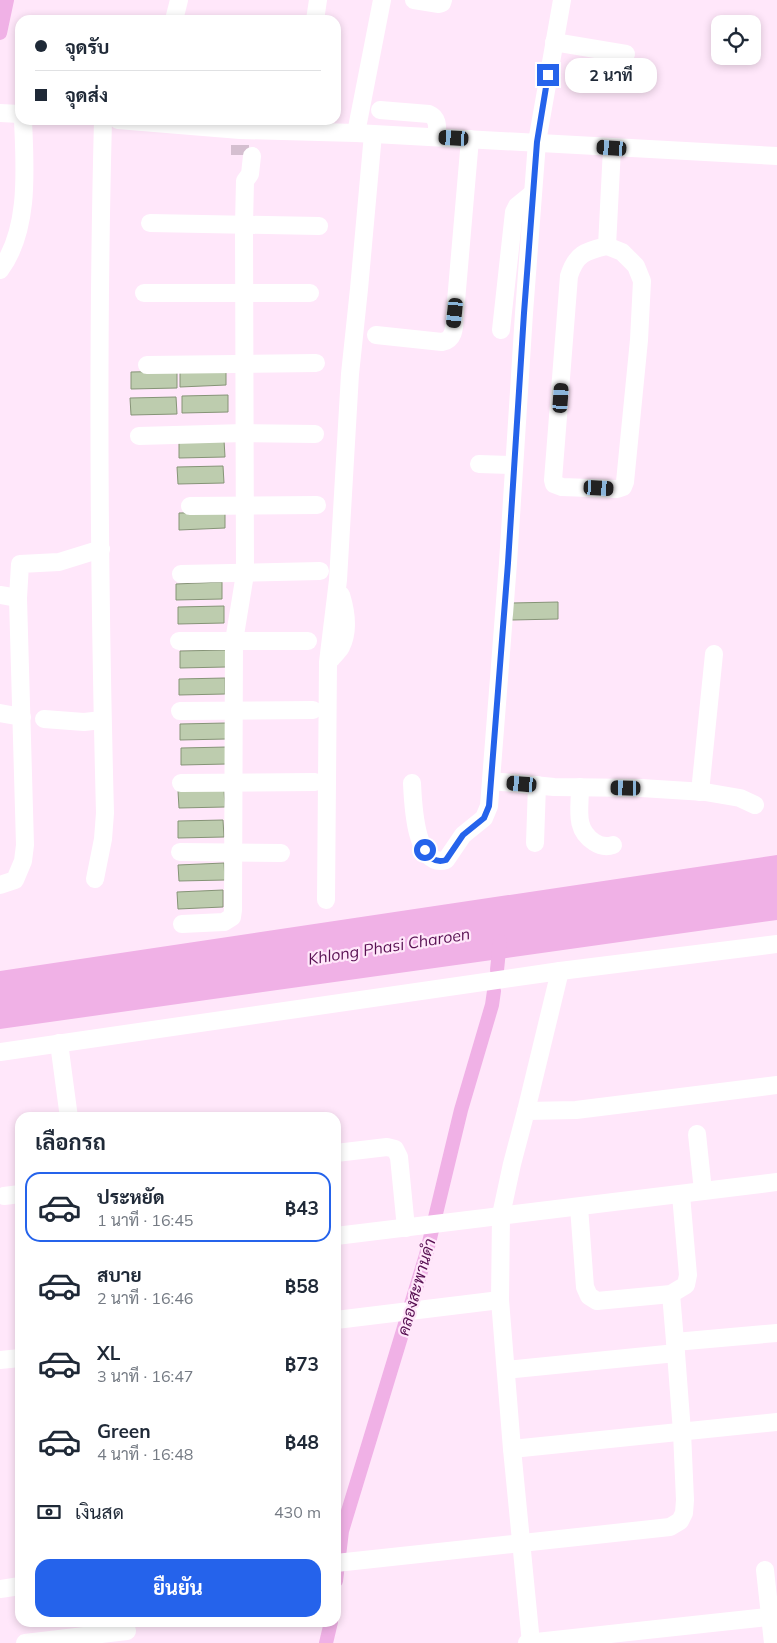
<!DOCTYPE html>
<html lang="th">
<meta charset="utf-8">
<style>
:root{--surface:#fff;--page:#f2f2f3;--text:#1f2937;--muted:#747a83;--line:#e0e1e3;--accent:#2563eb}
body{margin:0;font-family:Mulish,Sarabun,sans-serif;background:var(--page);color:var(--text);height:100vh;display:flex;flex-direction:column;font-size:19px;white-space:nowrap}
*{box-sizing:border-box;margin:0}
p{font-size:16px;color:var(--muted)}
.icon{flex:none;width:28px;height:28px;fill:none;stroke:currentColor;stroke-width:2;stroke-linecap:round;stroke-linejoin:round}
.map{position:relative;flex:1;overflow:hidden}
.sheet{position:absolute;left:15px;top:1112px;width:326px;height:515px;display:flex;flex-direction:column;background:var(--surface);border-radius:15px;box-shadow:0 2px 8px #0003}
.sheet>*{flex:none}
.top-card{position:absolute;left:15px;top:15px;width:326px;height:110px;border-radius:15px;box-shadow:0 2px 8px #0003;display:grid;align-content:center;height:110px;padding:0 20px;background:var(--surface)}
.buttons{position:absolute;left:711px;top:15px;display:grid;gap:10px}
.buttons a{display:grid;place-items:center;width:50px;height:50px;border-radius:10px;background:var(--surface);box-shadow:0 2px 8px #0003;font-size:25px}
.end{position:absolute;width:22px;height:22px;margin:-11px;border:6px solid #2563eb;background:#fff;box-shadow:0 0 0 2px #fff}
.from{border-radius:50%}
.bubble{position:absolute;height:35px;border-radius:15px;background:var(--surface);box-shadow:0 2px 8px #0003;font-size:16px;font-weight:700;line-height:35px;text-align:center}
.car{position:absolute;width:15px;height:30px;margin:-15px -8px;border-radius:6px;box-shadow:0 0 4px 1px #0007;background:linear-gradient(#222 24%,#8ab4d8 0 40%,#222 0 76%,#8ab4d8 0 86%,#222 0)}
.top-card b{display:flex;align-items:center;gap:18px;height:48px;font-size:19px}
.top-card b+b{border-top:1px solid var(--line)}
.top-card i{width:12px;height:12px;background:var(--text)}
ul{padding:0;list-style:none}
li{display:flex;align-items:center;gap:15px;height:70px;margin:0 10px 8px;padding:0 10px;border:2px solid transparent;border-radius:15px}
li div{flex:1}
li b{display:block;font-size:19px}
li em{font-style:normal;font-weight:700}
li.active{border-color:var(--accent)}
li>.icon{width:45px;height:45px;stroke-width:1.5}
h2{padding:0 20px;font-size:22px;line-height:60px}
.pay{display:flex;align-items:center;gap:12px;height:55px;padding:0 20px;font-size:19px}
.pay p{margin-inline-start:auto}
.cta{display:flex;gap:10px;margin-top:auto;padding:10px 20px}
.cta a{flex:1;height:58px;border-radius:15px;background:var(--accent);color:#fff;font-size:20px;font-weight:700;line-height:58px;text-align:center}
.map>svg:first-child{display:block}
</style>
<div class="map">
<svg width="777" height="1643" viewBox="0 0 777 1643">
<rect width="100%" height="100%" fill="#ffe7fa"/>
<path fill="#f0b1e6" d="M 777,855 L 777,920 L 0,1029 L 0,971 Z"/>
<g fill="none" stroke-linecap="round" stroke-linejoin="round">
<g stroke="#f0b1e6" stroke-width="14">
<path d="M 0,33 L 7,0"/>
<path d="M 497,970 L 500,941"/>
<path d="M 336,1581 L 342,1531 L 426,1255 L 461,1110 L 492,1005 L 494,991"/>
<path d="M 326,1643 L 331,1622"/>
</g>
</g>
<g fill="#bdccae" stroke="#869477">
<path d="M 226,369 L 226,385 L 180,387 L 180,370 Z"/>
<path d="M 177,371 L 177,388 L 131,389 L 131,372 Z"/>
<path d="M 228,395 L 228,412 L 182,413 L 182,396 Z"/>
<path d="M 176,397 L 177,414 L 131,415 L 130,398 Z"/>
<path d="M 224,440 L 225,457 L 179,458 L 179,441 Z"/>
<path d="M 223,466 L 224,483 L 178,484 L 177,467 Z"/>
<path d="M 225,512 L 225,528 L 179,530 L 179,513 Z"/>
<path d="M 222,582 L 222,599 L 176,600 L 176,584 Z"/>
<path d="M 558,602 L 558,619 L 512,620 L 512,603 Z"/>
<path d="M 224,606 L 224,623 L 178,624 L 178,607 Z"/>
<path d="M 226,650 L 226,667 L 180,668 L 180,651 Z"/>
<path d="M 225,678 L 225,694 L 179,695 L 179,679 Z"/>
<path d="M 226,723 L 226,739 L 180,740 L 180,724 Z"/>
<path d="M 227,747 L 227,764 L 181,765 L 181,748 Z"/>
<path d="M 224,790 L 225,807 L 179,808 L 178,791 Z"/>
<path d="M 223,820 L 224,837 L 178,838 L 178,821 Z"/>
<path d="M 224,863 L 225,880 L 179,881 L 178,865 Z"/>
<path d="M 223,890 L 223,907 L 178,909 L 177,892 Z"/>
</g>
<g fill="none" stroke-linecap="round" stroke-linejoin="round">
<path stroke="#d5bfd0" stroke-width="18" stroke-dasharray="18 9" stroke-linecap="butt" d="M 240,155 L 240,145"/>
<g stroke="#fff" stroke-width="18">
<path d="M 414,0 L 439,4 L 442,3 L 443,0"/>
<path d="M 174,20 L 179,0"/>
<path d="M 315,20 L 318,0"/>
<path d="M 554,42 L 626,54"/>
<path d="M 380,110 L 429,114 C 439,118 437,128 437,137"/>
<path d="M 0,113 L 20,114"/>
<path d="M 118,120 L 240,130 L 356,133 L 777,156"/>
<path d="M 356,133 L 382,0"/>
<path d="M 150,223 L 319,226"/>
<path d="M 607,246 L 622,252 L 636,266 L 642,281 L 639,340 L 625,482 L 623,487 L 617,489 L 562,487 L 554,484 L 553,480 L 569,276 C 576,254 585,251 607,246 L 612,148"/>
<path d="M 0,270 C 30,230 25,168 23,120"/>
<path d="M 144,293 L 310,293"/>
<path d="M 501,330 L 514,212 L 517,206 L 533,193"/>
<path d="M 376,335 L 442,342 C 456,340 454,324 455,313 L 470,139"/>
<path d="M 147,365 L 316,363"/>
<path d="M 139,436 L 244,433 L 315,434"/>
<path d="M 479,464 L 514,465"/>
<path d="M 190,506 L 317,505"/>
<path d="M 181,574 L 320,571"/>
<path d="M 0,595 L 18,598"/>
<path d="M 179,641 L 308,641"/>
<path d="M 331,659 C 334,655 339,651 341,647 C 349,631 346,611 341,595"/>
<path d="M 180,711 L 313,710"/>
<path d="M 0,713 L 22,717"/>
<path d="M 44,719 L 84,722 L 102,720"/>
<path d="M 491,781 L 554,787 L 641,788 L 705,792 L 740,798 L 755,805"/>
<path d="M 181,783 L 315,782"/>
<path d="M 412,783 C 413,803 415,869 446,860 L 463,835 L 484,818 L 489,806 L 508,563 L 524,313 L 537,142 L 562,0"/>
<path d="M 580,787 C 580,809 574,829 594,842 C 600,846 607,847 613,845"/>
<path d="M 700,792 L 714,654"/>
<path d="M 535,843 L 537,785"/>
<path d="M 180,852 L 281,853"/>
<path d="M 95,879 L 103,839 L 105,813 C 99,582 97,351 103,120"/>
<path d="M 0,885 L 15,880 L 23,861 L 25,845 L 18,598 L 20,564 L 59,562 L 101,549"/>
<path d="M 326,900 L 328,662 L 338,580 L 350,374 L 359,289 L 373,134"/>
<path d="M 182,924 L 224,922 L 232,917 L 233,910 L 234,641 L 245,574 L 244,224 L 245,181 L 250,174 L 252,156"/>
<path d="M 59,1043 L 69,1118"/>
<path d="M 0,1052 L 560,971 L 777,944"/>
<path d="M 526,1111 L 560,971"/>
<path d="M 697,1134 L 703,1191"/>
<path d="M 336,1153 L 387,1147 L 395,1149 L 399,1157 L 406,1228"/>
<path d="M 4,1196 L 20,1194"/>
<path d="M 579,1207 L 585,1287 L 589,1296 L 597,1301 L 671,1294 L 686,1285 L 688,1275 L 681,1195"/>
<path d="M 336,1236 L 777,1182"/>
<path d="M 671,1294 L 676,1353"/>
<path d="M 336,1320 L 500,1300"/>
<path d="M 675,1342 L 777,1333"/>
<path d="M 0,1360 L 20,1358"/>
<path d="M 512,1449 L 777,1422"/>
<path d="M 336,1563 L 670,1527 L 680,1521 L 684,1513 L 685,1500 L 682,1432 L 676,1353 L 506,1370"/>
<path d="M 765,1570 L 773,1643"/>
<path d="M 0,1589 L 20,1586"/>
<path d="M 25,1643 L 127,1631"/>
<path d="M 527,1643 L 777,1616"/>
<path d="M 531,1643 L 512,1449 L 500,1300 L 501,1215 L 512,1164 L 526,1111 L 576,1110 L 777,1085"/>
</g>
</g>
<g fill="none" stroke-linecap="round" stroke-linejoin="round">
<path stroke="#2563eb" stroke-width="6" d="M 425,850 C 430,859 436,863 446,860 L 463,835 L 484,818 L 489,806 L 508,563 L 524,313 L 537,142 L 548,75"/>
</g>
<g text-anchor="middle" stroke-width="4.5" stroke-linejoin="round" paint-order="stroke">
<g font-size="16" font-style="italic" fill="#581052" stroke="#ffe7fa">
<text transform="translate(389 946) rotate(-9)" y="6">Khlong Phasi Charoen</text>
<text transform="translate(416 1287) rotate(-74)" y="6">คลองสะพานดำ</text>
</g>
</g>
</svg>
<div class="buttons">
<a><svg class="icon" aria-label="locate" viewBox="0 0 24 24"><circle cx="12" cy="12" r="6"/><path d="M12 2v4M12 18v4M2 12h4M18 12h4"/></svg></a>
</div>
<i class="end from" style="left:425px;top:850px"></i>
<i class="end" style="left:548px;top:75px"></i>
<div class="bubble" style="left:565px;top:58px;width:92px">2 นาที</div>
<i class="car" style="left:454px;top:138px;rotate:273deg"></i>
<i class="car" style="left:612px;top:148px;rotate:274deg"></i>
<i class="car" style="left:455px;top:313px;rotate:186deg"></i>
<i class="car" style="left:561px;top:398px;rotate:4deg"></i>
<i class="car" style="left:599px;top:488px;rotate:93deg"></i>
<i class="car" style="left:522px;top:784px;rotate:275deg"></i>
<i class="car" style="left:626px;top:788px;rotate:271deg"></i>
<div class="top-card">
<b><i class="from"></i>จุดรับ</b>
<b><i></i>จุดส่ง</b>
</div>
<section class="sheet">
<h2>เลือกรถ</h2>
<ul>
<li class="active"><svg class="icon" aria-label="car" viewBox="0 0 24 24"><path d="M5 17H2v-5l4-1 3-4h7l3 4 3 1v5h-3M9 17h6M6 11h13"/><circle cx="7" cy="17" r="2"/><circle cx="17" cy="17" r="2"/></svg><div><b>ประหยัด</b><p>1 นาที · 16:45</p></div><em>฿43</em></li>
<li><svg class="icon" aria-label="car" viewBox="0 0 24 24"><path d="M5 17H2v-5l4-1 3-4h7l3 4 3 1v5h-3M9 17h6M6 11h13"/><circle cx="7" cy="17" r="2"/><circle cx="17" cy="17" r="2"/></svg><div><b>สบาย</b><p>2 นาที · 16:46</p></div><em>฿58</em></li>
<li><svg class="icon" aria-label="car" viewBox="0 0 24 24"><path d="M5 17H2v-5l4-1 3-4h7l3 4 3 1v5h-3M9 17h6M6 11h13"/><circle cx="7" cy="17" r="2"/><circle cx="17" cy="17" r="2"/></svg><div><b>XL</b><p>3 นาที · 16:47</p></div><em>฿73</em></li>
<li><svg class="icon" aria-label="car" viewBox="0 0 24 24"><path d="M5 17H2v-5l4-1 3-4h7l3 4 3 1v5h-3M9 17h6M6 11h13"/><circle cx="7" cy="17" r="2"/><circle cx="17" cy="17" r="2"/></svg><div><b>Green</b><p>4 นาที · 16:48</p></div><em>฿48</em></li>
</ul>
<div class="pay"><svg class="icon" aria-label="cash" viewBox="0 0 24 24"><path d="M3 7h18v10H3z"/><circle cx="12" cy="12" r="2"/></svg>เงินสด<p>430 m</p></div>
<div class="cta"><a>ยืนยัน</a></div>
</section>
</div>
